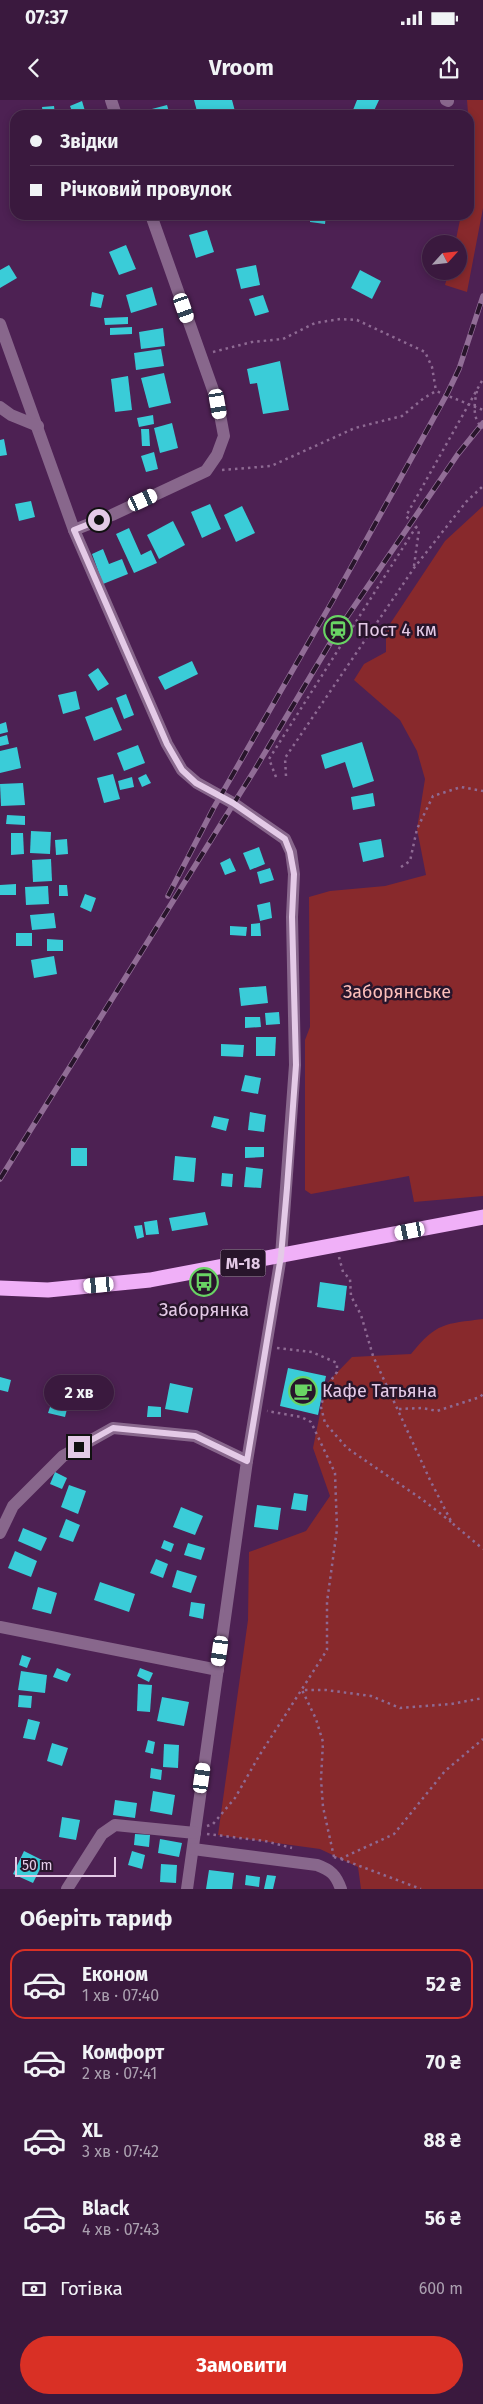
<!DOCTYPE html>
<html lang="uk">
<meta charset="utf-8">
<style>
:root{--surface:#3a193e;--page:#412245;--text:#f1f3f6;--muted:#aba0b0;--line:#543858;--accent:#d93025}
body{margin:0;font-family:"Fira Sans",sans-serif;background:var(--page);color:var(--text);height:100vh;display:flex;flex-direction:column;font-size:19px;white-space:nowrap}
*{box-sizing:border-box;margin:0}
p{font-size:16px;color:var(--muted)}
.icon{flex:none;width:28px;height:28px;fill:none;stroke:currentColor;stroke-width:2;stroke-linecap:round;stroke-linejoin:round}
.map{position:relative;height:1789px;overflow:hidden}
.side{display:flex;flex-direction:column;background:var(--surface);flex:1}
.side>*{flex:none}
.banner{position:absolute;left:10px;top:10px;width:464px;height:110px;border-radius:15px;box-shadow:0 2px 8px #0003,0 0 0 1px var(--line);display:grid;align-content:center;height:110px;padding:0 20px;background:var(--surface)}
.needle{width:32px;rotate:63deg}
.tools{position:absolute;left:422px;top:135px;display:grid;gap:10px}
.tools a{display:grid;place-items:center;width:45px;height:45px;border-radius:50%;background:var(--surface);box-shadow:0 2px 8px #0003,0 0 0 1px var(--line);font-size:25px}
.scale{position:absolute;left:15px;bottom:12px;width:101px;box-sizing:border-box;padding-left:5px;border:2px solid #e4cae7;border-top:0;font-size:14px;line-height:18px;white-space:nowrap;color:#e4cae7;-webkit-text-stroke:4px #28152b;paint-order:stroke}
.end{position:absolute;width:22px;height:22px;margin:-11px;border:6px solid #e4cae7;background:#111;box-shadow:0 0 0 2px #111}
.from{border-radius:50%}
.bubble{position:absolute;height:35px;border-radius:18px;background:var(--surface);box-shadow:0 2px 8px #0003,0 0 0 1px var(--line);font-size:16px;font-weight:700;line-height:35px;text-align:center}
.car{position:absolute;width:15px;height:30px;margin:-15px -8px;border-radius:6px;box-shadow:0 0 4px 1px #0007;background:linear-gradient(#fff 24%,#345 0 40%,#fff 0 76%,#345 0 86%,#fff 0)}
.banner b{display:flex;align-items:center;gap:18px;height:48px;font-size:19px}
.banner b+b{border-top:1px solid var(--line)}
.banner i{width:12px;height:12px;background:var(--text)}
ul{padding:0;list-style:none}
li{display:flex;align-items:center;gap:15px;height:70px;margin:0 10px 8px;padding:0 10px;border:2px solid transparent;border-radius:15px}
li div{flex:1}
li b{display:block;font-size:19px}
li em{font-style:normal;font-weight:700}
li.selected{border-color:var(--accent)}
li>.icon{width:45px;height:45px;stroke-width:1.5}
h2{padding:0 20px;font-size:22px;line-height:60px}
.pay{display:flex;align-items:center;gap:12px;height:55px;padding:0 20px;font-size:19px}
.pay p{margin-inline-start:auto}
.primary-button{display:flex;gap:10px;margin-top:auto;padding:10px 20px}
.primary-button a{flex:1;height:58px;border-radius:30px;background:var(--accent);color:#fff;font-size:20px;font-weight:700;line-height:58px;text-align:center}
.status{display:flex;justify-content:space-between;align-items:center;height:35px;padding:0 25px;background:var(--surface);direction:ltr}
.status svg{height:14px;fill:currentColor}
header{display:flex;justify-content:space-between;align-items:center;height:65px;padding:0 20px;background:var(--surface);font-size:22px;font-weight:700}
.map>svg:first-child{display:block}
</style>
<div class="status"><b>07:37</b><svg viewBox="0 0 49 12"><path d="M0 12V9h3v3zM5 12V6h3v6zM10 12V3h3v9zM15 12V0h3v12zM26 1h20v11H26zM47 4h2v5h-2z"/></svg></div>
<header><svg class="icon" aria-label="back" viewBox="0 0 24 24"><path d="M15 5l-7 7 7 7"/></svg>Vroom<svg class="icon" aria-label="share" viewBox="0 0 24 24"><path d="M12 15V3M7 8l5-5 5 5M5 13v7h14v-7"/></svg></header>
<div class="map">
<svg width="483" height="1789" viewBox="0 0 483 1789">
<rect width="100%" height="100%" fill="#4d2153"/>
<g fill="#88292c">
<path d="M 467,0 L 483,0 L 483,108 L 467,192 L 445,185 L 449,171 L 459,171 L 459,144 L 455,144 L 461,115 L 469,115 L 469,80 L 472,63 Z"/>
<path d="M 483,406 L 483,1096 L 414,1102 L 409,1076 L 311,1094 L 305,1090 L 305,940 L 310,927 L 309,797 L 330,791 L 385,786 L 426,775 L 417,729 L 425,679 L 417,651 L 400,620 L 354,580 L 364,564 L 386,552 L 386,530 L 445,441 Z"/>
<path d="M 483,1219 L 483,1789 L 361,1789 L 358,1767 L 320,1749 L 218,1735 L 248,1520 L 249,1452 L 306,1431 L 330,1396 L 313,1348 L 326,1284 L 352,1257 L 411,1254 C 437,1222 445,1224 483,1219 Z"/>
</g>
<g fill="#3accd8">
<path d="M 194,0 L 232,0 L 236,15 L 198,15 Z"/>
<path d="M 357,0 L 379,0 L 372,15 L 363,15 L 353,10 Z"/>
<path d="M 82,1 L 85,11 L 73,14 L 70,6 Z"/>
<path d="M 167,5 L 170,15 L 133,15 L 133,14 Z"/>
<path d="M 54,6 L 55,15 L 43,15 L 42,7 Z"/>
<path d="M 227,115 L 240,115 L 241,118 L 229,121 Z"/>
<path d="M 310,115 L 326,115 L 325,124 L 310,122 Z"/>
<path d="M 207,130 L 214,152 L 196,158 L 189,135 Z"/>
<path d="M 126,145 L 136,169 L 119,175 L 109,152 Z"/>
<path d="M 9,165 L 17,178 L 0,188 L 0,170 Z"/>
<path d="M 256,165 L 260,185 L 241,189 L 236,169 Z"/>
<path d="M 360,170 L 381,181 L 372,199 L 351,188 Z"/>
<path d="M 152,187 L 157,205 L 131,213 L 126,195 Z"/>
<path d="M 92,192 L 104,195 L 101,208 L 90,206 Z"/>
<path d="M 263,195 L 269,212 L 255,216 L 249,199 Z"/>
<path d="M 128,217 L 128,224 L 105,225 L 104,218 Z"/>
<path d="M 132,227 L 132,234 L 110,235 L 110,228 Z"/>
<path d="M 163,228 L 165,246 L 141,249 L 139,232 Z"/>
<path d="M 161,249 L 164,266 L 136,270 L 134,253 Z"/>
<path d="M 280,261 L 289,310 L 263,314 L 257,283 L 250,284 L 247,269 Z"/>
<path d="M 164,273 L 171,303 L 149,308 L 141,278 Z"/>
<path d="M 128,276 L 132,310 L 115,312 L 111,279 Z"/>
<path d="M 153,315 L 154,324 L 139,327 L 137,318 Z"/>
<path d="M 172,323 L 178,348 L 160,353 L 154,328 Z"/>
<path d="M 141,329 L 149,329 L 150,346 L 142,346 Z"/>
<path d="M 4,339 L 7,355 L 0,356 L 0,340 Z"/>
<path d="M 154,352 L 158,369 L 146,372 L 141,356 Z"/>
<path d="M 31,401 L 35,417 L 19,421 L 15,404 Z"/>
<path d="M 210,404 L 221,429 L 202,438 L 191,412 Z"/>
<path d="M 242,406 L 255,433 L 236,442 L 224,415 Z"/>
<path d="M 173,421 L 185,445 L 159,459 L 147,435 Z"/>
<path d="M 129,428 L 141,455 L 151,450 L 157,463 L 134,473 L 116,434 Z"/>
<path d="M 103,449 L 109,464 L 122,459 L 128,474 L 103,484 L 92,454 Z"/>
<path d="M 192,561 L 198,574 L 165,590 L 158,577 Z"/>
<path d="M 98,568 L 109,584 L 98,591 L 88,575 Z"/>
<path d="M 76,591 L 80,609 L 63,614 L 58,595 Z"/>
<path d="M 126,594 L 134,615 L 124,619 L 116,598 Z"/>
<path d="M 112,607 L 122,630 L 94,641 L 85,617 Z"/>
<path d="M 6,622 L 8,632 L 0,634 L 0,624 Z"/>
<path d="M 7,635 L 9,644 L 0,646 L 0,637 Z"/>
<path d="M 362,642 L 374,681 L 353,688 L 345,662 L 325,669 L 321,655 Z"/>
<path d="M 138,645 L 145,663 L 124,671 L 117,653 Z"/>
<path d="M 17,647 L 21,668 L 0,673 L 0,651 Z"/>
<path d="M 113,674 L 120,699 L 104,703 L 97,678 Z"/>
<path d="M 146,674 L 151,683 L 142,687 L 138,678 Z"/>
<path d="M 132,677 L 134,687 L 120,690 L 118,681 Z"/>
<path d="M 23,683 L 25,705 L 1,706 L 0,684 Z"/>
<path d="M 373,693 L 375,706 L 353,710 L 351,697 Z"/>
<path d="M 7,715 L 25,716 L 25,725 L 6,724 Z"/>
<path d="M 31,731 L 51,732 L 50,754 L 30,753 Z"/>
<path d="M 11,733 L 23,733 L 24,754 L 11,755 Z"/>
<path d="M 67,739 L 68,754 L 56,755 L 55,740 Z"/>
<path d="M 381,739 L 384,757 L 363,762 L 359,743 Z"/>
<path d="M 259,747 L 265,764 L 250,770 L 243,753 Z"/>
<path d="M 230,758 L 236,771 L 225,775 L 220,763 Z"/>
<path d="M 51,759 L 52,781 L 33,782 L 32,760 Z"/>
<path d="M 270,768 L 274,780 L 260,784 L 257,772 Z"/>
<path d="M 16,784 L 16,795 L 0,795 L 0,785 Z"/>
<path d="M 59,785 L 67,785 L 68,796 L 59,796 Z"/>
<path d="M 48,786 L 49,804 L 26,805 L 25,787 Z"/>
<path d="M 85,794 L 96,798 L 91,812 L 80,807 Z"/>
<path d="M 270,802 L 272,818 L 260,821 L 257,805 Z"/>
<path d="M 54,813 L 56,828 L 32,830 L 30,815 Z"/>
<path d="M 260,823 L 261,836 L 251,836 L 251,824 Z"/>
<path d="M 230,826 L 247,827 L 246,836 L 230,835 Z"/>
<rect x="16" y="833" width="16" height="13"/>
<path d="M 47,839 L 63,840 L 63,851 L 47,851 Z"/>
<path d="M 54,856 L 57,874 L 34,878 L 31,860 Z"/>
<path d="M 266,886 L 268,903 L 241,906 L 239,888 Z"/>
<path d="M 279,912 L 280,924 L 266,925 L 265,913 Z"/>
<path d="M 245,917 L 260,917 L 261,927 L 245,928 Z"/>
<path d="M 256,937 L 276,937 L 275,956 L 256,956 Z"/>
<path d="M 221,944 L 244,945 L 243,957 L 221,956 Z"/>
<path d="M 245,975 L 261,978 L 258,994 L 241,991 Z"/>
<path d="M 250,1012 L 266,1015 L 264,1032 L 248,1030 Z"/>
<path d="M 214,1016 L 229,1019 L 226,1031 L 211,1027 Z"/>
<path d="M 245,1047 L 264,1047 L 264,1057 L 245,1058 Z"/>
<rect x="71" y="1048" width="16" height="18"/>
<path d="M 175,1056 L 196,1058 L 194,1082 L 173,1080 Z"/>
<path d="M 246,1067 L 263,1069 L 261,1088 L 244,1087 Z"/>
<path d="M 222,1073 L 233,1074 L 232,1087 L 221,1086 Z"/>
<path d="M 205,1112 L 208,1125 L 172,1131 L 169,1118 Z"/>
<path d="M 157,1120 L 159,1134 L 146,1135 L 144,1122 Z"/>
<path d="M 142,1125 L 144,1137 L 137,1139 L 134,1126 Z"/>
<path d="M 320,1182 L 347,1186 L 344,1211 L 317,1207 Z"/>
<path d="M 288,1268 L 326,1276 L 318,1315 L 280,1306 Z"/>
<path d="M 0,1277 L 11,1280 L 8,1292 L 0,1290 Z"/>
<path d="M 170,1283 L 193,1288 L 188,1313 L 165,1309 Z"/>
<rect x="86" y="1285" width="14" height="21"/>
<path d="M 51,1304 L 67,1309 L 65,1317 L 48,1313 Z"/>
<path d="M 148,1306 L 161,1307 L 161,1317 L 147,1317 Z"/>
<path d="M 55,1372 L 67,1378 L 62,1389 L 50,1384 Z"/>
<path d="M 69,1385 L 86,1391 L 78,1414 L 61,1407 Z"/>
<path d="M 294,1393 L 308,1395 L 306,1411 L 291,1409 Z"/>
<path d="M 257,1405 L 281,1408 L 278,1430 L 254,1427 Z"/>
<path d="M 181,1407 L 203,1416 L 195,1435 L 173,1427 Z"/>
<path d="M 66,1419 L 80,1425 L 73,1442 L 59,1437 Z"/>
<path d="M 23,1428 L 47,1438 L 41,1451 L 18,1441 Z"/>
<path d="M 164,1440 L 174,1444 L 171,1452 L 161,1448 Z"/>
<path d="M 188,1443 L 205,1448 L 201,1460 L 184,1455 Z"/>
<path d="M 15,1451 L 37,1461 L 31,1477 L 8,1468 Z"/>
<path d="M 156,1459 L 168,1464 L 163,1478 L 150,1473 Z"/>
<path d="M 177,1470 L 197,1476 L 191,1493 L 172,1487 Z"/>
<path d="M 100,1482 L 135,1494 L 129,1512 L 94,1500 Z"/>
<path d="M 38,1487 L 57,1493 L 51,1514 L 32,1509 Z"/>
<path d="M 191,1502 L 205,1504 L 203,1519 L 189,1516 Z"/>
<path d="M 22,1555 L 31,1558 L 27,1568 L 19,1565 Z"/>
<path d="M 57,1568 L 71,1574 L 67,1582 L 53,1577 Z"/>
<path d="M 140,1568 L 153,1573 L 149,1582 L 137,1576 Z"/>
<path d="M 21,1571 L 47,1575 L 45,1593 L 18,1590 Z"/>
<path d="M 138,1584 L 152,1585 L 150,1612 L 137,1611 Z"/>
<path d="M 19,1595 L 32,1596 L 31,1608 L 18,1607 Z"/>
<path d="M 162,1597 L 189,1602 L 184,1626 L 157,1621 Z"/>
<path d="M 28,1619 L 40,1622 L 35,1640 L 23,1638 Z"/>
<path d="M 148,1640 L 155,1642 L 153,1654 L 145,1652 Z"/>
<path d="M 52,1643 L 68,1648 L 62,1666 L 47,1661 Z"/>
<path d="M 164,1644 L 179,1645 L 178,1668 L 163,1667 Z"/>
<path d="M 151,1668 L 162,1670 L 161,1680 L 150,1678 Z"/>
<path d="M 153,1691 L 175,1695 L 172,1715 L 150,1711 Z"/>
<path d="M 115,1700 L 137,1703 L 135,1718 L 113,1715 Z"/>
<path d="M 62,1717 L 80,1720 L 76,1740 L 59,1737 Z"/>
<path d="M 135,1734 L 150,1735 L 149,1747 L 134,1745 Z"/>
<path d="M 160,1739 L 182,1743 L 179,1757 L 158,1753 Z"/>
<path d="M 24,1751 L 44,1761 L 33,1783 L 13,1774 Z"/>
<path d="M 132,1751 L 145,1755 L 142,1769 L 128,1765 Z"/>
<path d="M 161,1764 L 177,1765 L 176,1783 L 160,1782 Z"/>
<path d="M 209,1770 L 234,1773 L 232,1789 L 206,1789 Z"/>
<path d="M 246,1775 L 260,1777 L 259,1787 L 245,1785 Z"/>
<path d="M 267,1775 L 276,1776 L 273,1789 L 264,1789 Z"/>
</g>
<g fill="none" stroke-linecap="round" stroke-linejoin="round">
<g stroke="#8e6a93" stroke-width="2.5" stroke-dasharray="2.5 4" stroke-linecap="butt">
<path d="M 213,252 L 252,242 L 283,239 L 315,223 L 340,219 L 357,220 L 425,252 L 432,267 L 436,291"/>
<path d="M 477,291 C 474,303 472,320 483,328"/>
<path d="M 222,370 L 271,366 L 355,328 L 402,316 L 424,298 L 436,291 L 483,310"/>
<path d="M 414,466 L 419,430 L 406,416 L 483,279"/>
<path d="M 286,676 L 285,658 L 414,468 L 466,402 L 483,386"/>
<path d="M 276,677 L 269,659 L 416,427"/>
<path d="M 401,767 L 410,761 L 417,729 L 433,696 L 461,687 L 483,691"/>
<path d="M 339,1157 L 343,1172 L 350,1179 L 351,1196 L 361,1215 L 373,1256 L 430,1380 L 452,1423 L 483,1449"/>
<path d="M 277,1248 L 312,1252 L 337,1263 L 337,1272 L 325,1289 L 321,1307 L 325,1323 L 347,1348 L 423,1400 L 451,1422"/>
<path d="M 399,1309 L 422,1308 L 437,1311 L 480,1297 L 483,1294"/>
<path d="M 207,1726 L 213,1724 L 235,1698 L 259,1656 L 327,1550 L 327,1502 L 337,1429 L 335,1373 L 311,1322 L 301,1317 L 267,1311"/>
<path d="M 207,1734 L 265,1741 L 292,1748"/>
<path d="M 334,1757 L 323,1707 L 321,1679 L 323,1642 L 316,1619 L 302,1590 L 326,1590 L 371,1596 L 400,1608 L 451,1604 L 483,1598"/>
<path d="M 334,1757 L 340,1759 L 394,1734 L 445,1671 L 483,1639"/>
<path d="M 341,1759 L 421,1789"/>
</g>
<g stroke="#88678c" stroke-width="12">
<path d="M 111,0 L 116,15"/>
<path d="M 446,0 L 448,1"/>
<path d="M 0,224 L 74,430 L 167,644 L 182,670 L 197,683 L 233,703 L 285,739 L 291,752 L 294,774 L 292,817 L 295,965 L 281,1156 L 247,1361 L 187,1789"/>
<path d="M 0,307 L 11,315 L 38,326"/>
<path d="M 74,430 L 112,415 L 206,371 L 217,355 L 224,336 L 218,304 L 151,115"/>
<path d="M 0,1433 L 13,1406 L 63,1356 L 113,1328 L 195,1336 L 247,1361"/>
<path d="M 0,1527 L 218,1570"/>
<path d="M 193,1749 L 317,1765 C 331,1770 336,1775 341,1789"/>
<path d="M 67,1789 L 102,1734 L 115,1725 L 195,1733"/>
</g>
<path stroke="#f0b0f8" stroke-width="15" d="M 0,1188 L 48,1190 L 150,1180 L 483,1117"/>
<defs>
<g id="rail">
<path d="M 168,796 L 213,709 L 333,500 L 447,294 L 459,269 L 483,196"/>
<path d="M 0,1079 L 254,671 L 338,530 L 458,354 L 483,323"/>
</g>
</defs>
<use href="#rail" stroke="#916d96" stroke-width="5.5"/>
<use href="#rail" stroke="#28152b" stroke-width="4" stroke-dasharray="11" stroke-linecap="butt"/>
</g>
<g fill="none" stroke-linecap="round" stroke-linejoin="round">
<path stroke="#e4cae7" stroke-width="6" d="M 79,1347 L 113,1328 L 195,1336 L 247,1361 L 281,1156 L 287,1088 L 296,965 L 292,817 L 294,774 L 290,752 L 285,739 L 233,703 L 196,683 L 182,670 L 167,644 L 74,430 L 99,420"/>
</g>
<defs>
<symbol id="station-ring" viewBox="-11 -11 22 22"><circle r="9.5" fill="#28152b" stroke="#69d464" stroke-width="1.5"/><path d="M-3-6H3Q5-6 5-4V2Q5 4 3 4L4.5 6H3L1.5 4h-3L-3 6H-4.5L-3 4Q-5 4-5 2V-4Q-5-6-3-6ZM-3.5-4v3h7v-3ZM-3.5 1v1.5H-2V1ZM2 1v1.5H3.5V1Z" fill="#69d464"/></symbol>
<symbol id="bus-ring" viewBox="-11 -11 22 22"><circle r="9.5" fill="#28152b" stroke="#69d464" stroke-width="1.5"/><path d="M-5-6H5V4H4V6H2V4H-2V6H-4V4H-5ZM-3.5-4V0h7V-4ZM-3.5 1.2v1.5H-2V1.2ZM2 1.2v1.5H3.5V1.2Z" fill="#69d464"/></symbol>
<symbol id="cafe-ring" viewBox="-11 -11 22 22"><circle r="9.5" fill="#28152b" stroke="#69d464" stroke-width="1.5"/><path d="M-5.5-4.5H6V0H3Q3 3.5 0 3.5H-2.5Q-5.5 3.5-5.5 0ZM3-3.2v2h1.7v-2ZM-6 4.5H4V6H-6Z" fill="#69d464"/></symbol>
</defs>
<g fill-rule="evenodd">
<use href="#station-ring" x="322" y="514" width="32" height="32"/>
<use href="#bus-ring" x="188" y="1166" width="32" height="32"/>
<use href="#cafe-ring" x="287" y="1275" width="32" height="32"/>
</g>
<g text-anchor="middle" stroke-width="5" stroke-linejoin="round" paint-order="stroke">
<rect fill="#28152b" stroke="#ac94af" stroke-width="1" x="220.5" y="1149.5" width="45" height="27" rx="4"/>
<g font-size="16" font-weight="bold" fill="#e4cae7">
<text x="243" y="1169">М-18</text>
</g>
<g font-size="18" fill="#e4cae7" stroke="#28152b" text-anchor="start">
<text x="357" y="536">Пост 4 км</text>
<text x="204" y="1216" text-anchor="middle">Заборянка</text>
<text x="322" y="1297">Кафе Татьяна</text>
</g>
<g font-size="18" fill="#fdbfbb" stroke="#28152b">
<text x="397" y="898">Заборянське</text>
</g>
</g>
</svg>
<div class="tools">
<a><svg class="needle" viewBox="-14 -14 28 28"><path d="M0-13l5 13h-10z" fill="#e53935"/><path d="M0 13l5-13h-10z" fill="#aba0b0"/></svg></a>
</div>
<div class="scale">50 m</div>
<i class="end from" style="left:99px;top:420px"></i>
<i class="end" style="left:79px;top:1347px"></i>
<div class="bubble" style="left:44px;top:1275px;width:70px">2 хв</div>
<i class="car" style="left:184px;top:208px;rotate:161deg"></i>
<i class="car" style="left:218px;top:304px;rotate:170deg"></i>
<i class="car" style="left:143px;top:400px;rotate:65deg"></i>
<i class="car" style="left:410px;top:1131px;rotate:259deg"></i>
<i class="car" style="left:99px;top:1185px;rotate:265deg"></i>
<i class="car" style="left:220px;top:1551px;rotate:188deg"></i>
<i class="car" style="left:202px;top:1678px;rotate:8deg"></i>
<div class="banner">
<b><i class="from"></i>Звідки</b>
<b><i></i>Річковий провулок</b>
</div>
</div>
<section class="side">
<h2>Оберіть тариф</h2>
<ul>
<li class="selected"><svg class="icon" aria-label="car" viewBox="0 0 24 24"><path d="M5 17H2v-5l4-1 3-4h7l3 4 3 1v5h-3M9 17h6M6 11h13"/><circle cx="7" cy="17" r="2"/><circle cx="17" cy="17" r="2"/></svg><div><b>Економ</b><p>1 хв · 07:40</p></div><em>52 ₴</em></li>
<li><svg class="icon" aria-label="car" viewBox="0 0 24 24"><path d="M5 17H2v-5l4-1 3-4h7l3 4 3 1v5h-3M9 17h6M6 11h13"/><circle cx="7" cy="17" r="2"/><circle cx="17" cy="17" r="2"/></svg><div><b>Комфорт</b><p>2 хв · 07:41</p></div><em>70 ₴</em></li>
<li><svg class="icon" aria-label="car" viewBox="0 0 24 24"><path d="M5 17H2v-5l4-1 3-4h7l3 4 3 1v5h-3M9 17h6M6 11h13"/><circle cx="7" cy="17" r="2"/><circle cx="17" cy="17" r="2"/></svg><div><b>XL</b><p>3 хв · 07:42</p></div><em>88 ₴</em></li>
<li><svg class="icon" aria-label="car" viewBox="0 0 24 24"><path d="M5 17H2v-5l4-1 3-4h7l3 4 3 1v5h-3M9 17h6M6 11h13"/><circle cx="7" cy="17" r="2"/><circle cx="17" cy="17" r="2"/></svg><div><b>Black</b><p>4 хв · 07:43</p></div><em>56 ₴</em></li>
</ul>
<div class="pay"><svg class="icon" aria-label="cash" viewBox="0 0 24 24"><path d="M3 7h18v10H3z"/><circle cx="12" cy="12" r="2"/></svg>Готівка<p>600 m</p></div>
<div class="primary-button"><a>Замовити</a></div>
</section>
